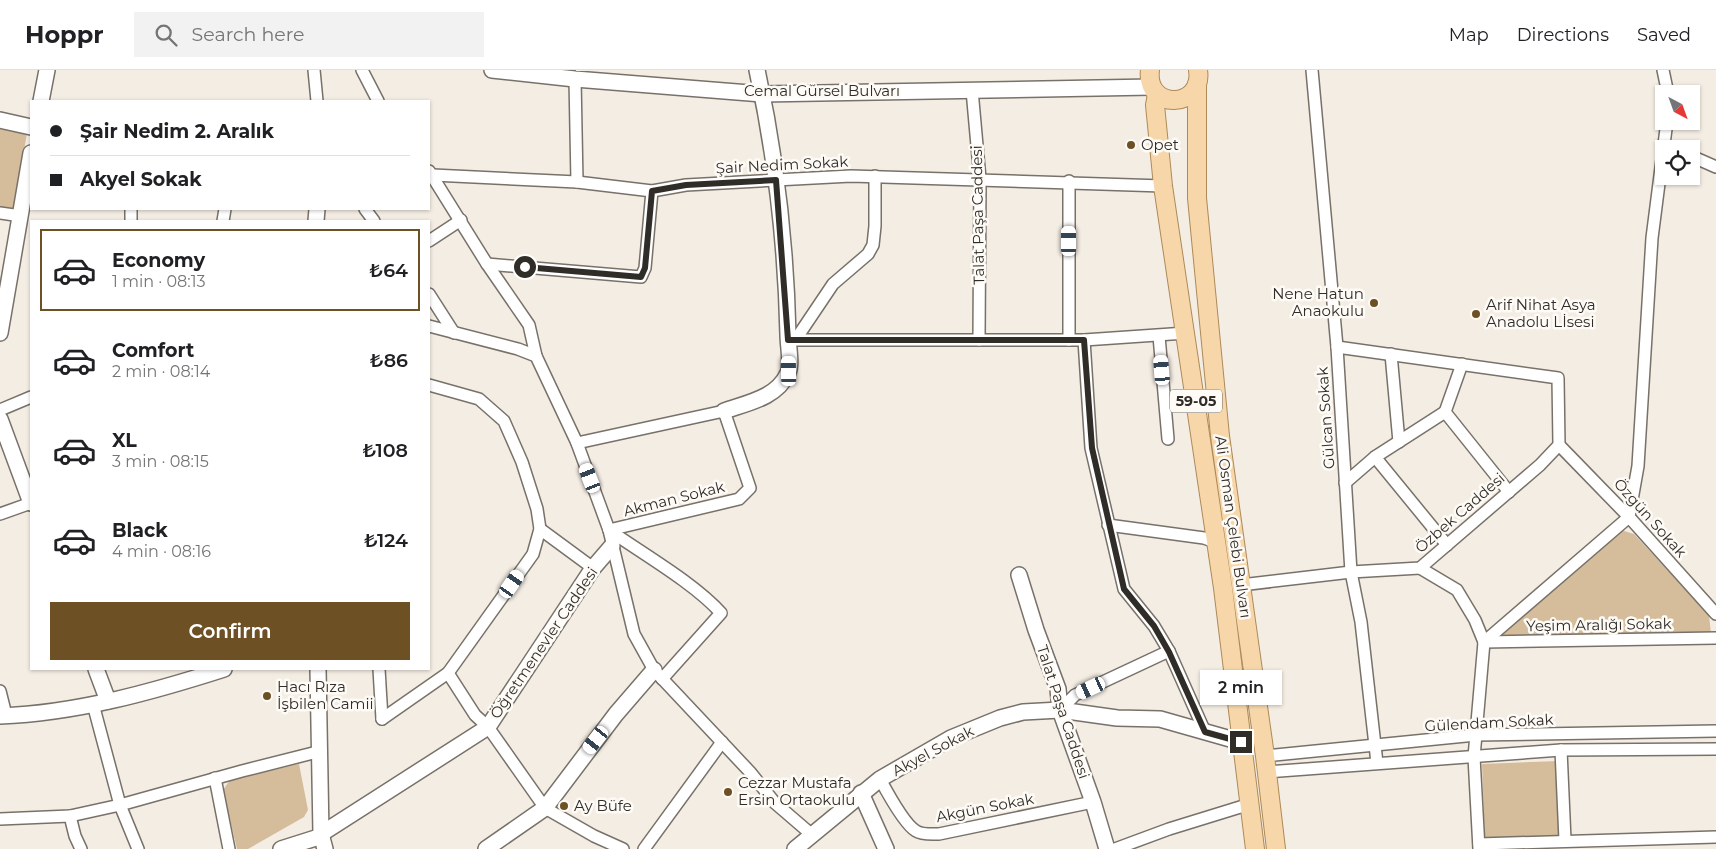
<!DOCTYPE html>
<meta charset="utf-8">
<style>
:root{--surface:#fff;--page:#f2f2f2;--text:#202124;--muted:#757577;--line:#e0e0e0;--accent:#6d5024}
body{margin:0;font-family:Montserrat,sans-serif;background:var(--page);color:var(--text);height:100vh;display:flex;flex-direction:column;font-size:19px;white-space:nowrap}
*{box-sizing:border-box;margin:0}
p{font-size:16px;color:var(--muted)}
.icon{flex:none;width:28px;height:28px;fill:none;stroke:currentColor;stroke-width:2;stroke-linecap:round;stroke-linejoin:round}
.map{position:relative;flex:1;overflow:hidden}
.drawer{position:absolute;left:30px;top:150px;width:400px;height:450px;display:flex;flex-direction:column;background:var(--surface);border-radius:0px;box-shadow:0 1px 4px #0004}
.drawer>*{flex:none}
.banner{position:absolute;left:30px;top:30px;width:400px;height:110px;border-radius:0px;box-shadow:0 1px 4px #0004;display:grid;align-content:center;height:110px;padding:0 20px;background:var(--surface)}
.needle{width:32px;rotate:139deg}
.controls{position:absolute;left:1655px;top:15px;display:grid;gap:10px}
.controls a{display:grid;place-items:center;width:45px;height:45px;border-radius:0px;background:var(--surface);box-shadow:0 1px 4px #0004;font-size:25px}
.end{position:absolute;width:22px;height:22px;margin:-11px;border:6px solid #302d29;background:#fff;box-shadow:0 0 0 2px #fff}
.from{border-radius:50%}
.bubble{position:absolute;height:35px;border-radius:0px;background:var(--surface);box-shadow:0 1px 4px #0004;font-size:16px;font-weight:600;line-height:35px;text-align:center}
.car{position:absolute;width:15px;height:30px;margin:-15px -8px;border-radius:6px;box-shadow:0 0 4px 1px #0007;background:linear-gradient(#fff 24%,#345 0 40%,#fff 0 76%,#345 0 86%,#fff 0)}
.banner b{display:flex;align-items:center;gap:18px;height:48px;font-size:19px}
.banner b+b{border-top:1px solid var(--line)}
.banner i{width:12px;height:12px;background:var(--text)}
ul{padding:9px 0 0;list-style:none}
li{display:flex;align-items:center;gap:15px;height:82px;margin:0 10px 8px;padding:0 10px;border:2px solid transparent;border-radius:0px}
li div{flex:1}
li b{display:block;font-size:19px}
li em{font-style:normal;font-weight:600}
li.active{border-color:var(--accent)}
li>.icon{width:45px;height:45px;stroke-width:1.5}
.primary-button{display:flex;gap:10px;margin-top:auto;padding:10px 20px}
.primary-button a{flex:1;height:58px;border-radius:0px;background:var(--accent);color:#fff;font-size:20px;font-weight:600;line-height:58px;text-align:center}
header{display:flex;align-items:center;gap:30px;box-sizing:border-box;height:70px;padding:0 25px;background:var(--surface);border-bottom:1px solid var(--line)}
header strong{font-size:24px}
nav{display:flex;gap:28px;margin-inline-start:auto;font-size:18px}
.search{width:350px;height:45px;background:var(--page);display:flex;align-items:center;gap:12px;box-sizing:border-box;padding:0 18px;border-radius:0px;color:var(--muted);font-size:19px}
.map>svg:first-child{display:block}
</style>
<header>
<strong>Hoppr</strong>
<div class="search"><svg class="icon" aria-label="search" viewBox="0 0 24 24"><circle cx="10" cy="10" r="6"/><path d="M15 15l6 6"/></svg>Search here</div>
<nav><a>Map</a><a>Directions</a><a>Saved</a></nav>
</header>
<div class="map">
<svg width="1716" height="779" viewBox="0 0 1716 779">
<rect width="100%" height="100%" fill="#f4ede4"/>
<g fill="#d5bc9a">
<path d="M 0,58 L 27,63 L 14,140 L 0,138 Z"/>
<path d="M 1621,460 L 1634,464 L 1709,545 L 1711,564 L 1500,567 Z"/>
<path d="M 1558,691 L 1561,768 L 1485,771 L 1482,694 Z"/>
<path d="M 299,694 L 308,740 L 304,747 L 248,779 L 237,779 L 223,720 L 230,710 Z"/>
</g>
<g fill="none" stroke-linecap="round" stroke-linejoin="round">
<defs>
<g id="street">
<path d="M 314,0 L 317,31"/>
<path d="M 362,0 L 378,31"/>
<path d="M 1312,0 L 1337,277 L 1351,502 L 1361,552 L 1377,693"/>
<path d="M 1663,0 L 1668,24"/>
<path d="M 575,9 L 577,112"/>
<path d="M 972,20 L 980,109 L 979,270"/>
<path d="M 1691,86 L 1716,97"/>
<path d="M 429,101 L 487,194 L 529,255 L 536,286"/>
<path d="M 433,105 L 577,112 L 652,121 L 686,115 L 851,106 L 1163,116"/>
<path d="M 1069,111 L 1069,270"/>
<path d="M 365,139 L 374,151"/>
<path d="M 0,143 L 21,146"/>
<path d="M 131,151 L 131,139"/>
<path d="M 223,151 L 225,139"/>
<path d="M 429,171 L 461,150"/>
<path d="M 487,194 L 641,207 L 645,198 L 652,121"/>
<path d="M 429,224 L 454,263"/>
<path d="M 429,256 L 518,279 L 536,286 L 577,373 L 609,460 L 634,564 L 654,600 L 750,702 L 775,733 L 811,764"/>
<path d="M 1159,266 L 1168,369"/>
<path d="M 796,269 L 833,214 L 868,184 L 873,175 L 875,156 L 875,106"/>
<path d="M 788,270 L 1084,270 L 1186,263"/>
<path d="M 1084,270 L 1091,378 L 1124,519 L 1154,556 L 1169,581 L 1205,662"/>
<path d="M 1391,284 L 1399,372"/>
<path d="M 1462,294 L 1445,342 L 1509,422"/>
<path d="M 0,340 L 31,327"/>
<path d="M 577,373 L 724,341 L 750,418 L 739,429 L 609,460"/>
<path d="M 1559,375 L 1629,447 L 1716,544"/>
<path d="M 1375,387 L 1447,475"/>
<path d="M 1345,413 L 1375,387 L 1445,342"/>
<path d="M 0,444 L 31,433"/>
<path d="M 1108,455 L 1204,468 L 1215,472"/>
<path d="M 540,459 L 593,498"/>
<path d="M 609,460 C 643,484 694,513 721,543 L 662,609"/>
<path d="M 1420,498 L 1457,520 L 1475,550 L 1484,572 L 1474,687 L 1479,779"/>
<path d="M 1241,515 L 1351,502 L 1420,498 L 1540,395 L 1559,375 L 1558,308 L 1337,277"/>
<path d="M 1484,572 L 1629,447 L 1638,396 L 1652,168 L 1667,51"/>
<path d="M 1484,572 L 1716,568"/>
<path d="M 379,599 L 382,649"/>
<path d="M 448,603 L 475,645 L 488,657 L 545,738 L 594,766 L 623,779"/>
<path d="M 0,621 L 6,645"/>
<path d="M 93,634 L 120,735 L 138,779"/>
<path d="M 1060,640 L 1075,625 L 1169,581"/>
<path d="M 382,649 L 448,603 L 533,484 L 540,459 L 537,439 L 522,392 L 504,351 L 479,329 L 429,315"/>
<path d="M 1561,680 L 1565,770"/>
<path d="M 1265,686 L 1476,665 L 1716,661"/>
<path d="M 1267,702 L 1561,680 L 1716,679"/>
<path d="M 215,708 L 229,779"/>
<path d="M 880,709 C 887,722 904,754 916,761 C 922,765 932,764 939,764 L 1093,732"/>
<path d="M 70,746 L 75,766 L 81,779"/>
<path d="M 0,749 L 70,746 L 120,735 L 242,701 L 321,681"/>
<path d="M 1479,774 L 1716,767"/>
<path d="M 644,779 L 722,672"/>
<path d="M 1115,779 L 1169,759 L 1250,734"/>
</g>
<g id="secondary">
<path d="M 492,0 L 575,9 L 762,24 L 1152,17"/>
<path d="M 41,31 L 47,0"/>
<path d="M 0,50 L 31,57"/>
<path d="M 316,151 L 317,139"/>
<path d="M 0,263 L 31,83"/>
<path d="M 724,341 C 747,333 777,328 788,303 C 792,294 788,276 788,265 C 786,177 776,87 757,0"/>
<path d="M 0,349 L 31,433"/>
<path d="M 1019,505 L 1036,560 L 1058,619 L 1060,640 L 1093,732 L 1107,779"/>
<path d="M 96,599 L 108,631"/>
<path d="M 318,599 L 321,764 L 325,779"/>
<path d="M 0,646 C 77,643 152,622 224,599"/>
<path d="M 861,723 L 886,779"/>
<path d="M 321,764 L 488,657 L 593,498 L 612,476"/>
<path d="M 281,779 L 322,766"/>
<path d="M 486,779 L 545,738 L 616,644 L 654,600"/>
<path d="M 795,779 L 880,709 L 951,668 L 1000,648 L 1023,642 L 1060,640 L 1117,648 L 1160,649 L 1241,672"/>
</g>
<g id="primary">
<path d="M 1150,0 C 1145,41 1204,39 1198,0"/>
<path d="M 1197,14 L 1197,128 L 1220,366 L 1265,686 L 1276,779"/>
<path d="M 1157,24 L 1155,35 L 1163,116 L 1223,518 L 1255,779"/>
</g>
</defs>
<use href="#street" stroke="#787169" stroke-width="14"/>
<use href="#secondary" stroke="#787169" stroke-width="18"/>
<use href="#primary" stroke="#ad8a58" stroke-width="20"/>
<use href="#street" stroke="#fff" stroke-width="11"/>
<use href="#secondary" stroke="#fff" stroke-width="15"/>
<use href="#primary" stroke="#f7d7aa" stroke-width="18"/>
</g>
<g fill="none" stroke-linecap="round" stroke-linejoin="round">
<path stroke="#302d29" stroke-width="6" d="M 525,197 L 641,207 L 645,198 L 652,121 L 686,115 L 776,110 L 788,270 L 1084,270 L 1092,378 L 1124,519 L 1154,556 L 1169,582 L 1205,662 L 1241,672"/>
</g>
<g fill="#6d5024" stroke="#fefbf7" stroke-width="2">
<circle cx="1131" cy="75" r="5"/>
<circle cx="1374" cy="233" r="5"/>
<circle cx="1476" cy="244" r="5"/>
<circle cx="267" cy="626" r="5"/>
<circle cx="728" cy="722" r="5"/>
<circle cx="564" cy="736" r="5"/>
</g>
<g text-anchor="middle" stroke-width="5" stroke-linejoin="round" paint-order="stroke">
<rect fill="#fefbf7" stroke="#6e6b67" stroke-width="1" x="1170" y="319.5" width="52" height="23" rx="4"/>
<g font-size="14" font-weight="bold" fill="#302d29">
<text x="1196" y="336">59-05</text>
</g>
<g font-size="15" fill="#302d29" stroke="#fefbf7">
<text x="822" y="26">Cemal Gürsel Bulvarı</text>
<text transform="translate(782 95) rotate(-3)" y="5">Şair Nedim Sokak</text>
<text transform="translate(978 145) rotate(-91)" y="5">Talat Paşa Caddesi</text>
<text transform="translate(1326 348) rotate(-94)" y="5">Gülcan Sokak</text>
<text transform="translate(674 429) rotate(-14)" y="5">Akman Sokak</text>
<text transform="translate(1460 443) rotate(-41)" y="5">Özbek Caddesi</text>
<text transform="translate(1650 448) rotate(48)" y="5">Özgün Sokak</text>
<text transform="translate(1233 457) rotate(82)" y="5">Ali Osman Çelebi Bulvarı</text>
<text transform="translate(1599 555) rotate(-1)" y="5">Yeşim Aralığı Sokak</text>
<text transform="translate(544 573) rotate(-56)" y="5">Öğretmenevler Caddesi</text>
<text transform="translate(1063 642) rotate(72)" y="5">Talat Paşa Caddesi</text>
<text transform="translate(1489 653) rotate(-3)" y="5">Gülendam Sokak</text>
<text transform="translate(933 681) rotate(-28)" y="5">Akyel Sokak</text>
<text transform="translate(985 738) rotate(-11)" y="5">Akgün Sokak</text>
</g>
<g font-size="15" fill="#302d29" stroke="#fefbf7" text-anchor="start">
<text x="1141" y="80">Opet</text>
<text x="1364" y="229" text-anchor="end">Nene Hatun<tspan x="1364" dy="17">Anaokulu</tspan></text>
<text x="1486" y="240">Arif Nihat Asya<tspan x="1486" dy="17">Anadolu Lİsesi</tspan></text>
<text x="277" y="622">Hacı Rıza<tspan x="277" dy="17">İşbilen Camii</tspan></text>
<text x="738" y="718">Cezzar Mustafa<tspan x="738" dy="17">Ersin Ortaokulu</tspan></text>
<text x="574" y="741">Ay Büfe</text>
</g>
</g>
</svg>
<div class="controls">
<a><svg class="needle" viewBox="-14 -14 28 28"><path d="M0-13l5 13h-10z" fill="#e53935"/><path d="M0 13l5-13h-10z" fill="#757577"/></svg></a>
<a><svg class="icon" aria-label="locate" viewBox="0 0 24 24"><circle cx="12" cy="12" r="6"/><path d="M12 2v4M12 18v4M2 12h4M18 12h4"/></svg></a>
</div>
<i class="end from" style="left:525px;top:197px"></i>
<i class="end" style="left:1241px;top:672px"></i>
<div class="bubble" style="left:1200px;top:600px;width:82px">2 min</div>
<i class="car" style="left:1069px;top:171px;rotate:0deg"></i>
<i class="car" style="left:1162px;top:300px;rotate:355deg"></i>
<i class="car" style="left:789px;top:301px;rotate:359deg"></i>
<i class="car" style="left:590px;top:408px;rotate:339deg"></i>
<i class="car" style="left:512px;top:514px;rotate:35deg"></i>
<i class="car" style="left:1091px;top:618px;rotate:245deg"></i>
<i class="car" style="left:596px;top:670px;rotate:218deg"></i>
<div class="banner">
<b><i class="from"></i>Şair Nedim 2. Aralık</b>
<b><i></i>Akyel Sokak</b>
</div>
<section class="drawer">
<ul>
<li class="active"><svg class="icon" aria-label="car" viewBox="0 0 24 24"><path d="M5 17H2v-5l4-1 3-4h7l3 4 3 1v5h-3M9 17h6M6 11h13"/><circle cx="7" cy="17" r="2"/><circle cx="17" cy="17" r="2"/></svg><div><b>Economy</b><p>1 min · 08:13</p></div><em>₺64</em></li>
<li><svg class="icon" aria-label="car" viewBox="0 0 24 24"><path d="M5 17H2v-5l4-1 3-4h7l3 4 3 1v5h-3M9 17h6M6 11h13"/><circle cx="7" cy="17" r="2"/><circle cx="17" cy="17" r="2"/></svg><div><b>Comfort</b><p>2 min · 08:14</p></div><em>₺86</em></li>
<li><svg class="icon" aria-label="car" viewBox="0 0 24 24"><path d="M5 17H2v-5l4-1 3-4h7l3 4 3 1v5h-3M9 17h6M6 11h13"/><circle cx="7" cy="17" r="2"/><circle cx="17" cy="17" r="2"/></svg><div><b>XL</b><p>3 min · 08:15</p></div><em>₺108</em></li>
<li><svg class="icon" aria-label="car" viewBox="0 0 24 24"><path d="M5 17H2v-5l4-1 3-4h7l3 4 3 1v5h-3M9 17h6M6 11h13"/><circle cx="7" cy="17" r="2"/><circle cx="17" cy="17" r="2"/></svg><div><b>Black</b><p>4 min · 08:16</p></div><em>₺124</em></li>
</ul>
<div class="primary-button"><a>Confirm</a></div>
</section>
</div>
